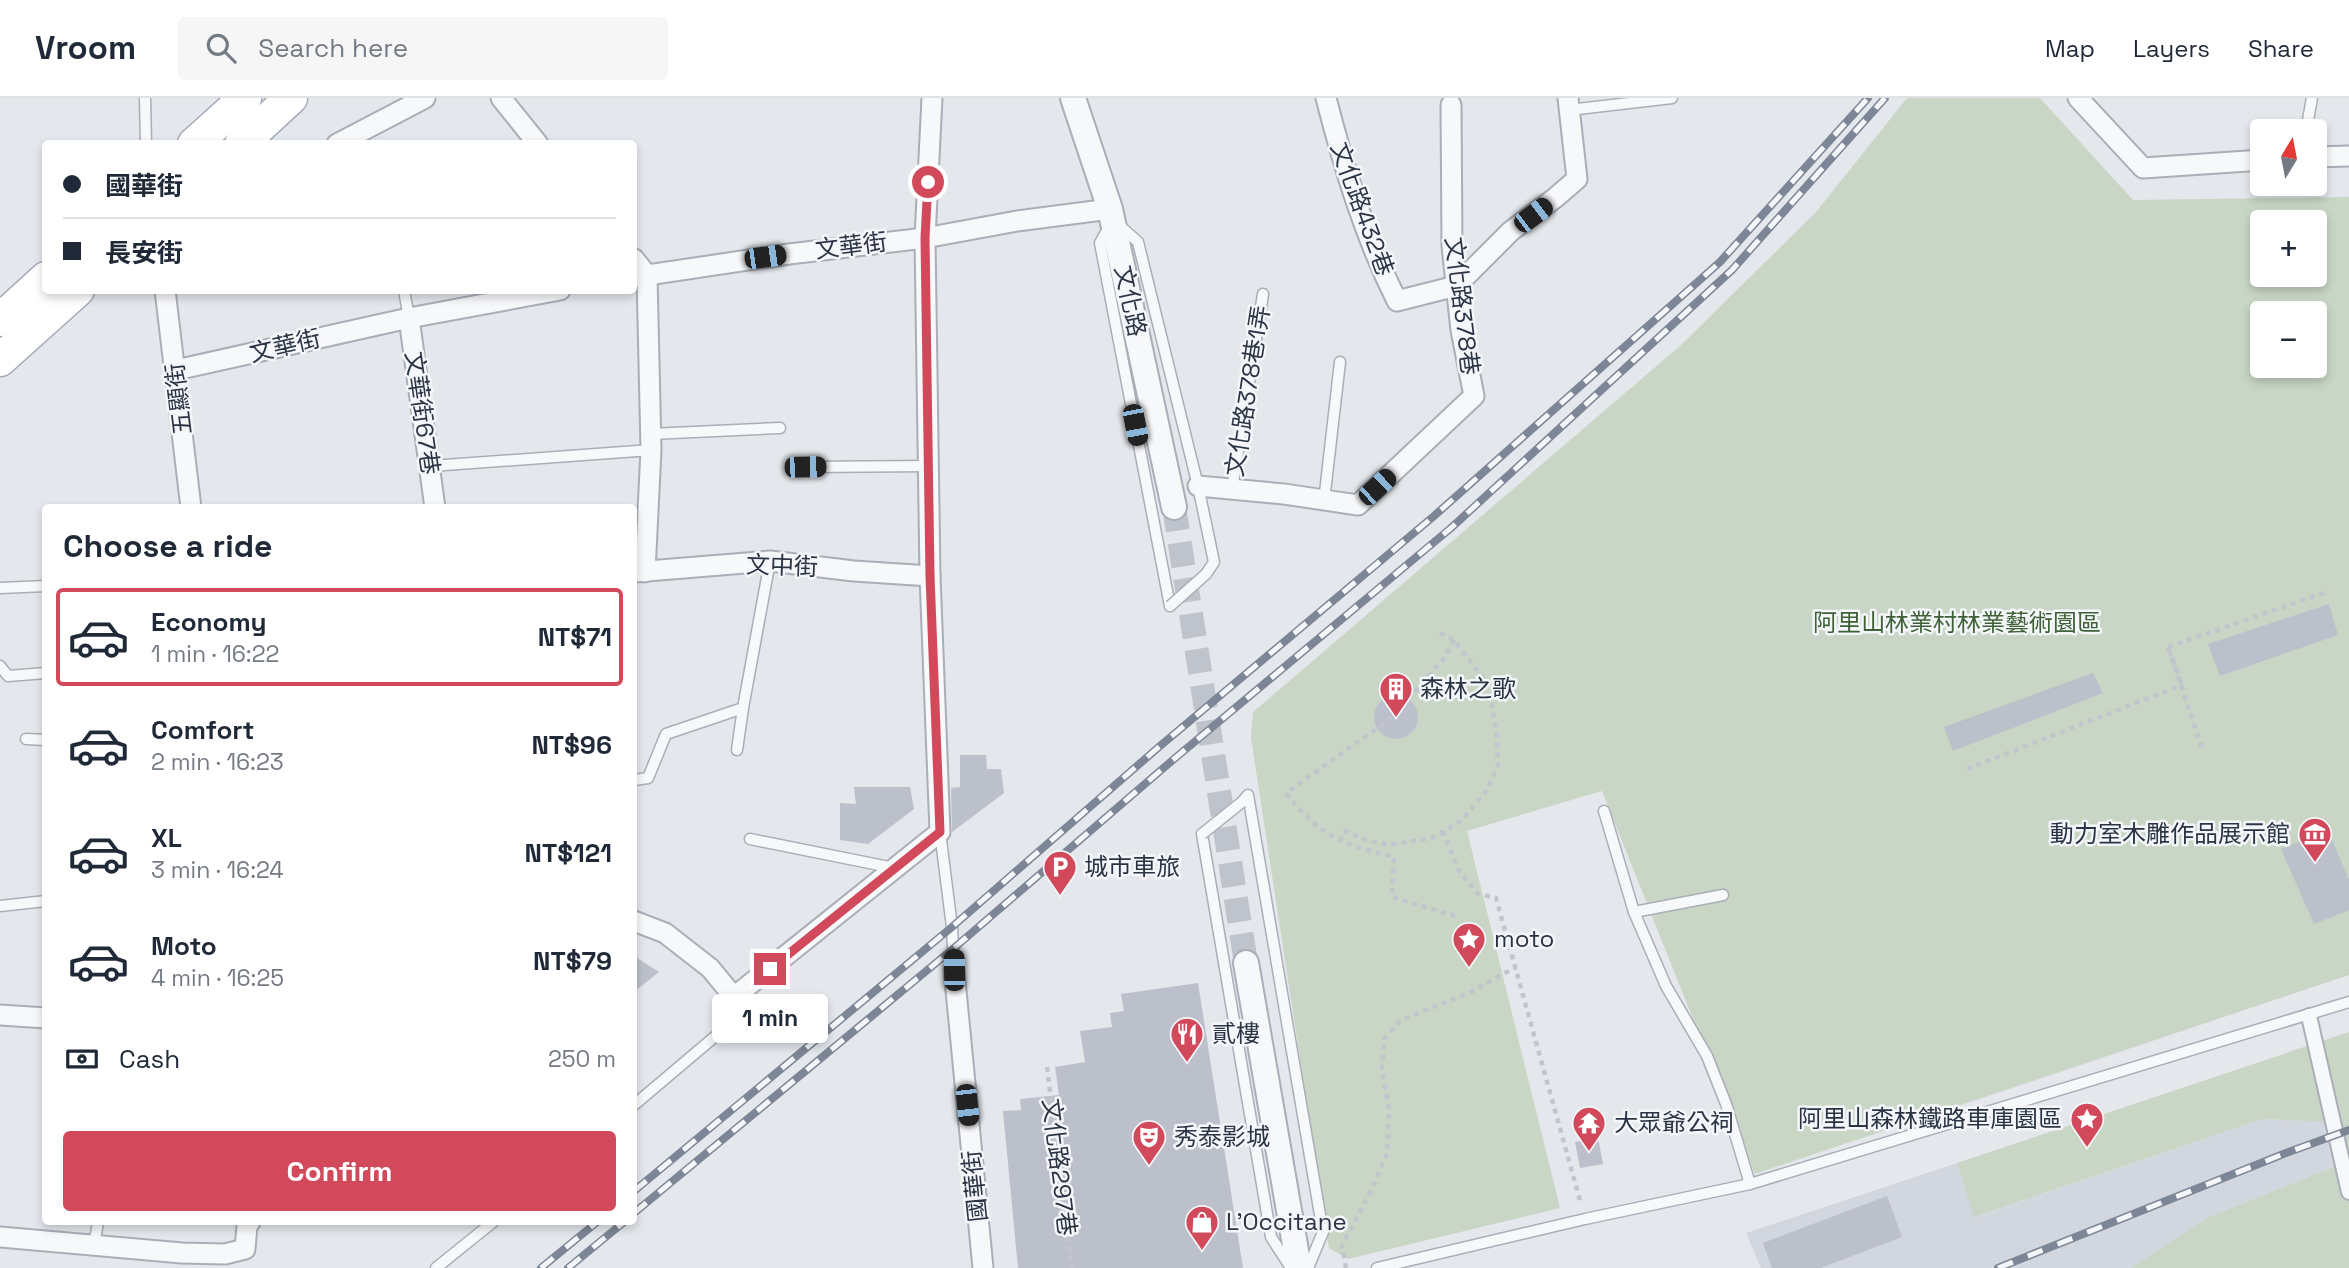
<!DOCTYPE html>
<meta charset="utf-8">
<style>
:root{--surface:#fff;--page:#f6f6f7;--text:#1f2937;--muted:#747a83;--line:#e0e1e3;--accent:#d1495b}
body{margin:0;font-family:"Space Grotesk","Noto Sans TC",sans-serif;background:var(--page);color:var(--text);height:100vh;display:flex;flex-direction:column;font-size:26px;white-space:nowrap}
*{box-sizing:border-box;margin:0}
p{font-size:23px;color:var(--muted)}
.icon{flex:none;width:38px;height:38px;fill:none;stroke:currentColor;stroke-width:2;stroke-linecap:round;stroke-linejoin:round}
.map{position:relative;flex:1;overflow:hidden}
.drawer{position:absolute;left:42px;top:406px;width:595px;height:721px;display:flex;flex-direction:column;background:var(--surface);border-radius:7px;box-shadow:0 4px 10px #0003}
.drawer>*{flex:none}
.guide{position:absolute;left:42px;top:42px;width:595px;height:154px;border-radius:7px;box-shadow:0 4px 10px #0003;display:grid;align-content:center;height:154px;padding:0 21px;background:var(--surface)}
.needle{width:46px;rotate:10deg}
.controls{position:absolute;left:2250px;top:21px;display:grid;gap:14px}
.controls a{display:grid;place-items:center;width:77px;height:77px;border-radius:7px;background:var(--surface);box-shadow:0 4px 10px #0003;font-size:35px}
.end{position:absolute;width:32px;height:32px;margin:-16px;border:9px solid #d1495b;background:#fff;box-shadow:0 0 0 4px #fff}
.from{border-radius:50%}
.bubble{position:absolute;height:49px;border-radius:7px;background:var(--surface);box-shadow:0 4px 10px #0003;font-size:23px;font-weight:800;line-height:49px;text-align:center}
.car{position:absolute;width:21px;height:42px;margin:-21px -10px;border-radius:9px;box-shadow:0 0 5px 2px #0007;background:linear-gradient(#222 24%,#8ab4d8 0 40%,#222 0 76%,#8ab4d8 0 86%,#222 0)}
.guide b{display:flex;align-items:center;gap:24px;height:66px;font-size:26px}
.guide b+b{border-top:2px solid var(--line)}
.guide i{width:18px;height:18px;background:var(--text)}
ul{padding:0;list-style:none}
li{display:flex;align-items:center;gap:21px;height:98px;margin:0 14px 10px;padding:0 7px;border:4px solid transparent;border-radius:7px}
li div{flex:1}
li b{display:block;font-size:26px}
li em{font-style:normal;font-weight:800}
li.active{border-color:var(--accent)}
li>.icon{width:63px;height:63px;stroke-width:1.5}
h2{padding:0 21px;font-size:32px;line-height:84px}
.pay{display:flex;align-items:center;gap:18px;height:77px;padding:0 21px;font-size:26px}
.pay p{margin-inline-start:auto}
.action{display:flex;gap:14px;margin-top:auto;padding:14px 21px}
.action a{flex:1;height:80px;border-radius:7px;background:var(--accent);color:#fff;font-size:28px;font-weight:800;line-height:80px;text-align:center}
header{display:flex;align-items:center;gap:42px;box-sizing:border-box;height:98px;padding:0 35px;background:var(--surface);border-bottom:2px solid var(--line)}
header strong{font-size:33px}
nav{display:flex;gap:38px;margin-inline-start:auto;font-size:24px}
.search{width:490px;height:63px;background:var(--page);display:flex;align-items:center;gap:18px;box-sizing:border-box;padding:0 24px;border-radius:7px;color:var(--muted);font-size:26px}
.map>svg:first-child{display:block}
</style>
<header>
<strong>Vroom</strong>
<div class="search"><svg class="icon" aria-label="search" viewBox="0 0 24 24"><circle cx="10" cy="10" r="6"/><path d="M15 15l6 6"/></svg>Search here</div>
<nav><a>Map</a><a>Layers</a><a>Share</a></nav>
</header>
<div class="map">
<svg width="2349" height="1170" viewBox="0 0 2349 1170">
<rect width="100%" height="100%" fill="#e4e7ec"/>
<path fill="#d2d6de" d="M 2263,1021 L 2329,1024 L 2343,1065 L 2209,1119 L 2130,1170 L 1761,1170 L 1746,1135 L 1957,1065 L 1975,1119 Z"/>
<g fill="#c9d6c5" fill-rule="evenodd">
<path d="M 1907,0 L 2040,0 L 2133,102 L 2349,99 L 2349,877 L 1755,1076 L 1602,693 L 1467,733 L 1560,1110 L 1348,1161 L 1329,1150 L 1251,640 L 1253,614 L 1681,247 L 1816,114 ZM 2263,124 L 2315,124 L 2315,177 L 2263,177 ZM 2263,215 L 2315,215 L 2315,268 L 2263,268 Z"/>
<path d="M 2349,934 L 2349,1170 L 2130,1170 L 2209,1119 L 2343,1065 L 2329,1024 L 2263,1021 L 1974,1119 L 1957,1065 Z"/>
</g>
<g fill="#bbc0ca">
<path d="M 2329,506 L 2338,537 L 2220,578 L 2208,546 Z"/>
<path d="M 2093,575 L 2103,595 L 1953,653 L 1944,629 Z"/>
<circle cx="1396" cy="619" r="22"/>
<path d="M 960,657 L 986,657 L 987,671 L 1001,671 L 1004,695 L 952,734 L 951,690 L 960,689 Z"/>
<path d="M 854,689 L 910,689 L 914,711 L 868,746 L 840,742 L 840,705 L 856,706 Z"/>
<path d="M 2328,732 L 2349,782 L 2349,812 L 2314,826 L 2281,751 Z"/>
<path d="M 634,858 L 659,874 L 634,894 Z"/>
<path d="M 1198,885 L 1243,1170 L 1018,1170 L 1003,1013 L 1021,1012 L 1020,1001 L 1059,997 L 1055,969 L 1085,964 L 1080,933 L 1112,929 L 1110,915 L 1124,913 L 1121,896 Z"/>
<path d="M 1598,1040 L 1603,1066 L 1580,1070 L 1575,1044 Z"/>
<path d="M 1887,1098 L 1902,1139 L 1821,1170 L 1772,1170 L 1763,1145 Z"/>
</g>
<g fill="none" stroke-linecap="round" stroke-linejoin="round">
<path stroke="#bfc3cb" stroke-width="24" stroke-dasharray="24 12" stroke-linecap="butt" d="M 1174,409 L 1246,865"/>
<defs>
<g id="service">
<path d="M 145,0 L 146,46"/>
<path d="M 1569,12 L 1672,0"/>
<path d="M 2306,33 L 2312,0"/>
<path d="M 1120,128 L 1138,144 L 1198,388 L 1214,464 L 1206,476"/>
<path d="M 1109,129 L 1100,145 L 1170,508"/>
<path d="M 404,192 L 409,220"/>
<path d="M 651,336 L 780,330"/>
<path d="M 431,368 L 651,352"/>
<path d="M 805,369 L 928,368"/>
<path d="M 1232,391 L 1263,196"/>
<path d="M 1324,403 L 1340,264"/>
<path d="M 0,490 L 46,488"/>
<path d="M 0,568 L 8,578 L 46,575"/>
<path d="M 26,641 L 46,642"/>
<path d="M 737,652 L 743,610"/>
<path d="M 634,682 L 648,680 L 666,636 L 743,610 L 770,463"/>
<path d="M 1242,704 L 1248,697 L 1323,1134 L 1308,1170"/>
<path d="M 1604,713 L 1634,814 L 1666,888 L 1707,958 L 1726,1006 L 1750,1086"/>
<path d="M 940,734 L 952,829 L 954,872"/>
<path d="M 1202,736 L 1271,1139 L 1291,1170"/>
<path d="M 750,741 L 894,770"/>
<path d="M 0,808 L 46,803"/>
<path d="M 1634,814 L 1723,797"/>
<path d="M 634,1007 L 718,936 L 734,899"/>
<path d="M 94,1147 L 98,1124"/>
<path d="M 436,1170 L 493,1124"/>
<path d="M 1377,1170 L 1585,1121 L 1750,1086 L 2349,904"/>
</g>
<path id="pedestrian" d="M 2309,918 L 2349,1094"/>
<g id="minor">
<path d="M 501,0 L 538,46"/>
<path d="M 1326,0 C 1344,70 1365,139 1397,203 L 1456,188 L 1511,133 L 1555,100 L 1577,81 L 1568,0"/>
<path d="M 2078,0 L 2143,70 L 2263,62"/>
<path d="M 337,46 L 425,0"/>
<path d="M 2315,59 L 2349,58"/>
<path d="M 634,161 L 647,177 L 651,352 L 645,474"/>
<path d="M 634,179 L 789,156 L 925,140 L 1017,123 L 1110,111"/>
<path d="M 165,192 L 191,410"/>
<path d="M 409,220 L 435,410"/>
<path d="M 176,272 L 409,220 L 560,192"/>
<path d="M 1198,388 L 1284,396 L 1358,407 L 1474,298 L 1461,232 L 1452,148 L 1451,7"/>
<path d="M 635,474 L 770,463 L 854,473 L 930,478"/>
<path d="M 634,823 L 665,835 L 710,870 L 734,899 L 940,734 L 930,478 L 925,140 L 932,0"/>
<path d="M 954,872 L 983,1170"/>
<path d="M 0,917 L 46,920"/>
<path d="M 0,1139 L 182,1155 L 225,1156 L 245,1151 L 247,1128 L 250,1124"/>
</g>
<g id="tertiary">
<path d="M 1073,0 L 1110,111 L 1174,409"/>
<path d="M 1246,865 L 1299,1170"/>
</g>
<g id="primary">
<path d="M 194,46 L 245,0"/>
<path d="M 241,46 L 291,0"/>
<path d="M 0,222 L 46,180"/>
<path d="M 0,262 L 78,192"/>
</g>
</defs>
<use href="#service" stroke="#a9aeb7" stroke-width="13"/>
<use href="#pedestrian" stroke="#a9aeb7" stroke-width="18"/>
<use href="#minor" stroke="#a9aeb7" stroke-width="23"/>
<use href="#tertiary" stroke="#a9aeb7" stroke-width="28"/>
<use href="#primary" stroke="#a3abb8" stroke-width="35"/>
<g stroke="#c2c5cb" stroke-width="4.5" stroke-dasharray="5 5" stroke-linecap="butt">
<path d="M 1454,542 L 1445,559 L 1393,619 L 1286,695 C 1319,737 1342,747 1394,759 L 1392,799 L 1455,818"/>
<path d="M 2168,549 L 2329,493"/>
<path d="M 2172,560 L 2182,587 L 2168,549 L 2202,650"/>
<path d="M 1967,671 L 2182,587"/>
<path d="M 1443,733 L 1459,773 L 1478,796 L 1496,800 L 1581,1106"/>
<path d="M 1340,743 L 1345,733 L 1366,742 L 1388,747 L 1432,740 L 1461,723 L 1487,692 L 1498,667 L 1497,637 L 1492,607 L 1483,580 L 1454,542 L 1438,534"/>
<path d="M 1047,969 L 1072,1170"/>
<path d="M 1346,1170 L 1342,1147 L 1367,1101 L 1387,1056 L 1389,1012 L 1382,971 L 1384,941 L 1401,922 L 1469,895 L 1516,869"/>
</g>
<use href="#service" stroke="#f7f8fa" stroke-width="10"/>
<use href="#pedestrian" stroke="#f7f8fa" stroke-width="14"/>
<use href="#minor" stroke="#f7f8fa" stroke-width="19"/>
<use href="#tertiary" stroke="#f7f8fa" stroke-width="24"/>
<use href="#primary" stroke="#fff" stroke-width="32"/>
<defs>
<g id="rail">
<path d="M 634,1093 L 952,829 L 1160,648 L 1434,418 L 1720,164 L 1868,0"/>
<path d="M 634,1115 L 954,850 L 1174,661 L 1451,430 L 1732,172 L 1885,0"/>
<path d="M 541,1170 L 597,1124"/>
<path d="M 568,1170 L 624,1124"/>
<path d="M 1998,1170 L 2286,1055 L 2349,1032"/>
</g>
</defs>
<use href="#rail" stroke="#7d8696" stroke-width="8"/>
<use href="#rail" stroke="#f4f6f9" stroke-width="5" stroke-dasharray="16" stroke-linecap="butt"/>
<defs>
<g id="service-bridge">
<path d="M 1170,508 L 1206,476"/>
<path d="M 1202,736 L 1242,704"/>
</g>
</defs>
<use href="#service-bridge" stroke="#a9aeb7" stroke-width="13" stroke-linecap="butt"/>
<use href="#service-bridge" stroke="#f7f8fa" stroke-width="10"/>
</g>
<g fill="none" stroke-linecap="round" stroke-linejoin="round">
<path stroke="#d1495b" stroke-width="9" d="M 770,871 L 940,734 L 930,478 L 925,140 L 928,84"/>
</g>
<defs>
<symbol id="building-pin" viewBox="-11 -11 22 30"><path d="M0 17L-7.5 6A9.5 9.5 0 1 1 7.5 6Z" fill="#d1495b" stroke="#f4f6f9"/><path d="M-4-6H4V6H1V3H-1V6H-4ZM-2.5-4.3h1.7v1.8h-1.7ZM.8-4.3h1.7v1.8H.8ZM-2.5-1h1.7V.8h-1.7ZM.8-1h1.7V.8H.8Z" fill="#fff"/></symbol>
<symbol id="museum-pin" viewBox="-11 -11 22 30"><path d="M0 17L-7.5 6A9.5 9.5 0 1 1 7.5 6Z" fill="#d1495b" stroke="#f4f6f9"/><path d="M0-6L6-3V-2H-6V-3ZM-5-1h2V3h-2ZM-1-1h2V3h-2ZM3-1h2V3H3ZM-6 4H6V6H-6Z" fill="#fff"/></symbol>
<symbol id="parking-pin" viewBox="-11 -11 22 30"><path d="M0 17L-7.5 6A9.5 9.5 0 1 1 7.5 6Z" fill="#d1495b" stroke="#f4f6f9"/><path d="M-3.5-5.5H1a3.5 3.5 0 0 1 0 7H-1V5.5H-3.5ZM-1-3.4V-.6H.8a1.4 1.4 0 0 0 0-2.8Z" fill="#fff"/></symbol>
<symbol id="sight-pin" viewBox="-11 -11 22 30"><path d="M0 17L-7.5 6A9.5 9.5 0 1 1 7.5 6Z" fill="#d1495b" stroke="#f4f6f9"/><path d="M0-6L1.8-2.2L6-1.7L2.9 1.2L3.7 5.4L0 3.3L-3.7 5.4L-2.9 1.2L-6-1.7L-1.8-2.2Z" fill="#fff"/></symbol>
<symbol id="restaurant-pin" viewBox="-11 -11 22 30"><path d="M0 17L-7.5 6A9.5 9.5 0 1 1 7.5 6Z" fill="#d1495b" stroke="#f4f6f9"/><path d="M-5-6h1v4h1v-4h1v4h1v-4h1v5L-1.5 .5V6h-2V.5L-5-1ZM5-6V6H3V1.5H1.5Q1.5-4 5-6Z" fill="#fff"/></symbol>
<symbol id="temple-pin" viewBox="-11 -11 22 30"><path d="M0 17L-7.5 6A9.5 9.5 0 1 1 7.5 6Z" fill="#d1495b" stroke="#f4f6f9"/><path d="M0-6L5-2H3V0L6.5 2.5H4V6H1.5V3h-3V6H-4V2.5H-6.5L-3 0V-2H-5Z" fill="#fff"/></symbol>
<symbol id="theatre-pin" viewBox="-11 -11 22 30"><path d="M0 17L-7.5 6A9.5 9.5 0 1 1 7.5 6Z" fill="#d1495b" stroke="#f4f6f9"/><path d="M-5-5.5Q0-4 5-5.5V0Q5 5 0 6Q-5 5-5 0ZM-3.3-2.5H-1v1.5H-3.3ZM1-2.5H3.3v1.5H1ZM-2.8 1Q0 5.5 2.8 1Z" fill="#fff"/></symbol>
<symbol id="shop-pin" viewBox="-11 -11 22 30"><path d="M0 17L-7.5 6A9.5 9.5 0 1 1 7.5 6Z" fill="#d1495b" stroke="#f4f6f9"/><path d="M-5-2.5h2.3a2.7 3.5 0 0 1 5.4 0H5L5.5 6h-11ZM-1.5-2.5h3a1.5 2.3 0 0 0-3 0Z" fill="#fff"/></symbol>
</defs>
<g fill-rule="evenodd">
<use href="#building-pin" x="1377" y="572" width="38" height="52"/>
<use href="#museum-pin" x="2296" y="717" width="38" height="52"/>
<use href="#parking-pin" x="1041" y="750" width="38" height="52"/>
<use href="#sight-pin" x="1450" y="822" width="38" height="52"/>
<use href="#restaurant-pin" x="1168" y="917" width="38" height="52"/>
<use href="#sight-pin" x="2068" y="1002" width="38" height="52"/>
<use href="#temple-pin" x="1570" y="1006" width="38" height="52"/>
<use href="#theatre-pin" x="1130" y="1020" width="38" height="52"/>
<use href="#shop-pin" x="1183" y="1105" width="38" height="52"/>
</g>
<g text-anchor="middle" stroke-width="5" stroke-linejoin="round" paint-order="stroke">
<g font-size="24" fill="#2b3445" stroke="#f4f6f9">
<text transform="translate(1362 111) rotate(70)" y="8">文化路432巷</text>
<text transform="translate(851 148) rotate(-7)" y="8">文華街</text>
<text transform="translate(1130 203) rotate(78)" y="8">文化路</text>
<text transform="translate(1462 208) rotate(83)" y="8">文化路378巷</text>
<text transform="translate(285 248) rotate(-13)" y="8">文華街</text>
<text transform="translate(1248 293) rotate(-81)" y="8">文化路378巷1弄</text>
<text transform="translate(179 301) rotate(-97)" y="8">五顯街</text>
<text transform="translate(422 315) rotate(82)" y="8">文華街67巷</text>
<text transform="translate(782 468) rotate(2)" y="8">文中街</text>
<text transform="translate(1059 1069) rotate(83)" y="8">文化路297巷</text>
<text transform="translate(975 1088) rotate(-96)" y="8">國華街</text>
</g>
<g font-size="24" fill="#3f6138" stroke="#f4f6f9">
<text x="1957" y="533">阿里山林業村林業藝術園區</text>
</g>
<g font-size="24" fill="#2b3445" stroke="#f4f6f9" text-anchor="start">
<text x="1420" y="599">森林之歌</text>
<text x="2290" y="744" text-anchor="end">動力室木雕作品展示館</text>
<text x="1084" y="777">城市車旅</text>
<text x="1494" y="849">moto</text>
<text x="1212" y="944">貳樓</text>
<text x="2062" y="1029" text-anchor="end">阿里山森林鐵路車庫園區</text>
<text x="1614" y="1033">大眾爺公祠</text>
<text x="1174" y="1047">秀泰影城</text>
<text x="1226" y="1132">L'Occitane</text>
</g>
</g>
</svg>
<div class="controls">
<a><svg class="needle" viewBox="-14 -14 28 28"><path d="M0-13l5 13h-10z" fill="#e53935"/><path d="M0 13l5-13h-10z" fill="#747a83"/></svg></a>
<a>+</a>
<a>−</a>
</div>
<i class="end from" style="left:928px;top:84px"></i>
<i class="end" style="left:770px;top:871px"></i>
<div class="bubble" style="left:712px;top:896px;width:116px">1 min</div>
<i class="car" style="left:1533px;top:117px;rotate:53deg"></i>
<i class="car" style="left:765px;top:159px;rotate:82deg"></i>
<i class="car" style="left:1135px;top:327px;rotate:169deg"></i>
<i class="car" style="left:805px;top:369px;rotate:89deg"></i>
<i class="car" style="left:1377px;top:389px;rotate:47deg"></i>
<i class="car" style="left:954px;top:872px;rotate:359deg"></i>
<i class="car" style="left:967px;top:1007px;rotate:174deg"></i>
<div class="guide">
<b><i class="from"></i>國華街</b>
<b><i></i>長安街</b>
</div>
<section class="drawer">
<h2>Choose a ride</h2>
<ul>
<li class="active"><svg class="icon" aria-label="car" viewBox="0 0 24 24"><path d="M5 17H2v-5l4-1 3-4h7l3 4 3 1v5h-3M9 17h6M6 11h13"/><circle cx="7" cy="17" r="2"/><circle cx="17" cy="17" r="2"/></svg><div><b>Economy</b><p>1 min · 16:22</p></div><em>NT$71</em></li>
<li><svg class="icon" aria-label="car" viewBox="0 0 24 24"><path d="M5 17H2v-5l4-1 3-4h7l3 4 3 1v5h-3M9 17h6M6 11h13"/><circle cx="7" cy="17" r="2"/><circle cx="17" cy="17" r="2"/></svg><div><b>Comfort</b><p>2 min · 16:23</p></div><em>NT$96</em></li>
<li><svg class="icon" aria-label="car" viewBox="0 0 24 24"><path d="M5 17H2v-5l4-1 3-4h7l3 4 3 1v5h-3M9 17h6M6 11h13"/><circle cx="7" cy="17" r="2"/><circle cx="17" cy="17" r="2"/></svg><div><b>XL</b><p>3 min · 16:24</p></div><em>NT$121</em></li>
<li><svg class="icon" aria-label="car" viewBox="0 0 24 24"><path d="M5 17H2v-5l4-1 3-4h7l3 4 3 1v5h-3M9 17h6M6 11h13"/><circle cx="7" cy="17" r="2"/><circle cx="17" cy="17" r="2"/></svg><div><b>Moto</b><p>4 min · 16:25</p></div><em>NT$79</em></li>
</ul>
<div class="pay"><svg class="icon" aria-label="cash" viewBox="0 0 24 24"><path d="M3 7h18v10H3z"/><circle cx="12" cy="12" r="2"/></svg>Cash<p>250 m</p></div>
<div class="action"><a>Confirm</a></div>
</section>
</div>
